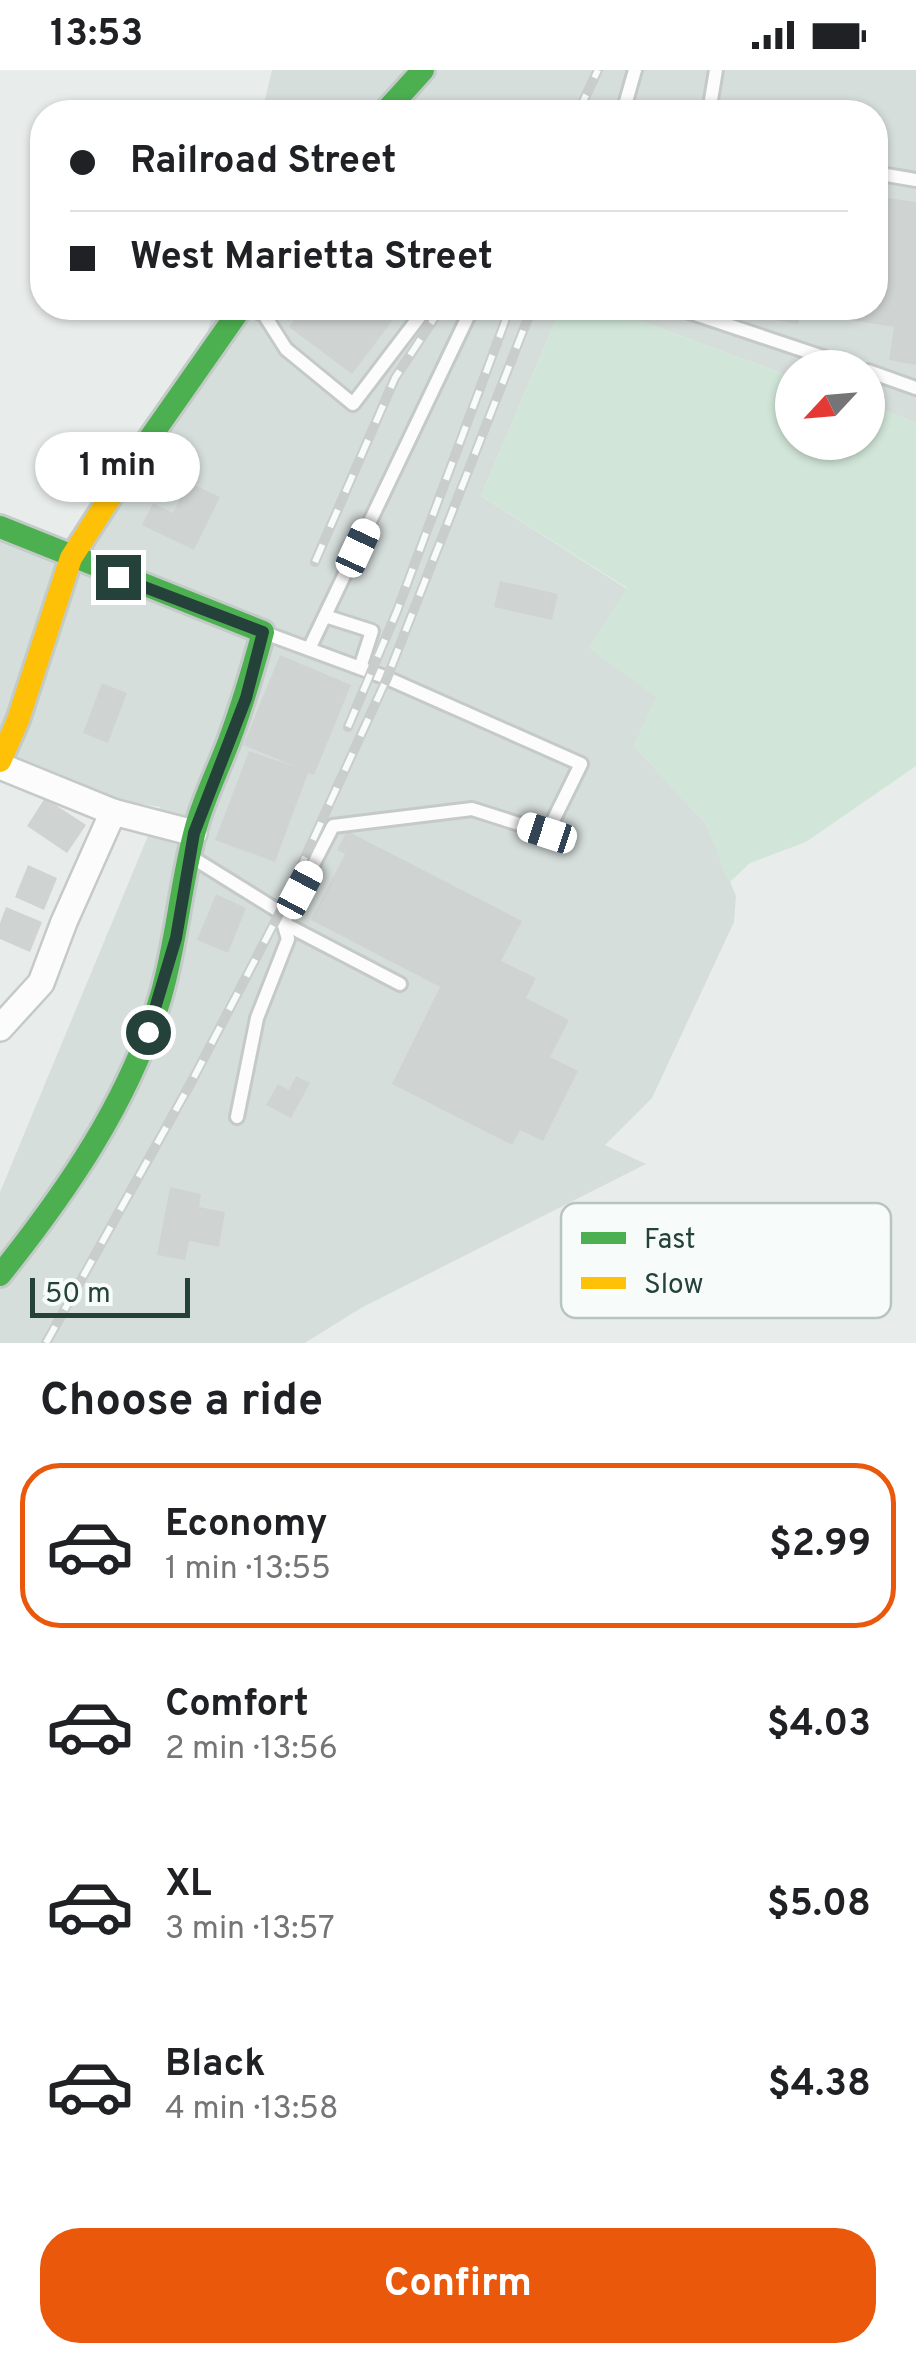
<!DOCTYPE html>
<meta charset="utf-8">
<style>
:root{--surface:#fff;--page:#f2f2f2;--text:#202124;--muted:#757577;--line:#e0e0e0;--accent:#ea580c}
body{margin:0;font-family:Overpass,sans-serif;background:var(--page);color:var(--text);height:100vh;display:flex;flex-direction:column;font-size:38px;white-space:nowrap}
*{box-sizing:border-box;margin:0}
p{font-size:32px;color:var(--muted)}
.icon{flex:none;width:55px;height:55px;fill:none;stroke:currentColor;stroke-width:2;stroke-linecap:round;stroke-linejoin:round}
.map{position:relative;height:1273px;overflow:hidden}
.panel{display:flex;flex-direction:column;background:var(--surface);flex:1}
.panel>*{flex:none}
.top-card{position:absolute;left:30px;top:30px;width:858px;height:220px;border-radius:40px;box-shadow:0 2px 8px #0004;display:grid;align-content:center;height:220px;padding:0 40px;background:var(--surface)}
.needle{width:65px;rotate:244deg}
.fabs{position:absolute;left:775px;top:280px;display:grid;gap:20px}
.fabs a{display:grid;place-items:center;width:110px;height:110px;border-radius:50%;background:var(--surface);box-shadow:0 2px 8px #0004;font-size:50px}
.scale{position:absolute;left:30px;bottom:25px;width:160px;box-sizing:border-box;padding-left:10px;border:5px solid #24423a;border-top:0;font-size:28px;line-height:35px;white-space:nowrap;color:#24423a;-webkit-text-stroke:8px #f7fbf9;paint-order:stroke}
.end{position:absolute;width:45px;height:45px;margin:-22px;border:12px solid #24423a;background:#fff;box-shadow:0 0 0 5px #fff}
.from{border-radius:50%}
.bubble{position:absolute;height:70px;border-radius:35px;background:var(--surface);box-shadow:0 2px 8px #0004;font-size:32px;font-weight:700;line-height:70px;text-align:center}
.car{position:absolute;width:30px;height:60px;margin:-30px -15px;border-radius:12px;box-shadow:0 0 8px 2px #0007;background:linear-gradient(#fff 24%,#345 0 40%,#fff 0 76%,#345 0 86%,#fff 0)}
.top-card b{display:flex;align-items:center;gap:35px;height:95px;font-size:38px}
.top-card b+b{border-top:2px solid var(--line)}
.top-card i{width:25px;height:25px;background:var(--text)}
ul{padding:0;list-style:none}
li{display:flex;align-items:center;gap:30px;height:165px;margin:0 20px 15px;padding:0 20px;border:5px solid transparent;border-radius:40px}
li div{flex:1}
li b{display:block;font-size:38px}
li em{font-style:normal;font-weight:700}
li.selected{border-color:var(--accent)}
li>.icon{width:90px;height:90px;stroke-width:1.5}
h2{padding:0 40px;font-size:45px;line-height:120px}
.primary-button{display:flex;gap:20px;margin-top:auto;padding:20px 40px}
.primary-button a{flex:1;height:115px;border-radius:40px;background:var(--accent);color:#fff;font-size:40px;font-weight:700;line-height:115px;text-align:center}
.status{display:flex;justify-content:space-between;align-items:center;height:70px;padding:0 50px;background:var(--surface);direction:ltr}
.status svg{height:28px;fill:currentColor}
.map>svg:first-child{display:block}
</style>
<div class="status"><b>13:53</b><svg viewBox="0 0 49 12"><path d="M0 12V9h3v3zM5 12V6h3v6zM10 12V3h3v9zM15 12V0h3v12zM26 1h20v11H26zM47 4h2v5h-2z"/></svg></div>
<div class="map">
<svg width="916" height="1273" viewBox="0 0 916 1273">
<rect width="100%" height="100%" fill="#e8edeb"/>
<g fill="#d6dedb">
<path d="M 272,0 L 916,0 L 916,353 L 868,334 L 868,298 L 792,298 L 792,307 L 605,238 L 875,238 L 875,42 L 262,42 Z"/>
<path d="M 214,238 L 561,238 L 481,426 L 627,519 L 657,627 L 634,676 L 706,754 L 736,826 L 734,852 L 652,1028 L 605,1075 L 646,1094 L 361,1238 L 305,1273 L 0,1273 L 0,1122 L 160,737 L 0,711 L 0,455 L 72,479 L 207,264 Z"/>
</g>
<path fill="#d1e6d8" d="M 561,238 L 605,238 L 792,307 L 792,372 L 868,372 L 868,334 L 916,353 L 916,696 L 806,772 L 750,793 L 729,813 L 706,754 L 634,676 L 656,627 L 589,578 L 627,518 L 481,426 Z"/>
<g fill="#cfd4d2">
<path d="M 875,126 L 916,132 L 916,295 L 889,290 L 894,257 L 800,242 L 798,254 L 725,242 L 726,238 L 875,238 Z"/>
<path d="M 303,238 L 402,238 L 352,304 L 289,257 Z"/>
<path d="M 188,412 L 220,427 L 194,480 L 142,455 L 153,433 L 173,443 Z"/>
<path d="M 500,511 L 558,524 L 552,550 L 494,537 Z"/>
<path d="M 280,585 L 351,615 L 314,705 L 308,703 L 275,792 L 215,770 L 249,681 L 296,697 L 243,675 Z"/>
<path d="M 102,613 L 127,623 L 108,673 L 83,663 Z"/>
<path d="M 45,728 L 86,755 L 67,783 L 27,756 Z"/>
<path d="M 347,761 L 522,851 L 501,891 L 536,908 L 526,928 L 569,950 L 550,987 L 578,1001 L 543,1071 L 520,1060 L 512,1075 L 392,1014 L 440,917 L 311,850 L 345,784 L 337,780 Z"/>
<path d="M 28,795 L 57,808 L 44,840 L 15,827 Z"/>
<path d="M 216,824 L 246,838 L 228,883 L 197,870 Z"/>
<path d="M 6,837 L 42,852 L 30,882 L 0,869 L 0,853 Z"/>
<path d="M 296,1006 L 310,1013 L 291,1048 L 266,1035 L 278,1014 L 289,1020 Z"/>
<path d="M 170,1117 L 201,1124 L 199,1137 L 225,1142 L 219,1177 L 189,1171 L 185,1190 L 157,1185 Z"/>
</g>
<g fill="none" stroke-linecap="round" stroke-linejoin="round">
<defs>
<g id="lane">
<path d="M 623,42 L 635,0"/>
<path d="M 709,42 L 716,0"/>
<path d="M 875,103 L 916,110"/>
<path d="M 253,238 L 265,246 L 286,279 L 353,334 L 426,238"/>
<path d="M 677,238 L 856,298"/>
<path d="M 868,301 L 916,318"/>
<path d="M 325,546 L 372,561 L 360,598"/>
<path d="M 265,563 L 387,608 L 581,694 L 547,763 L 472,739 L 333,756 L 283,853 L 400,914"/>
<path d="M 309,579 L 472,238"/>
<path d="M 193,788 L 280,842 L 288,869 L 257,948 L 237,1047"/>
</g>
<g id="street">
<path d="M 0,696 L 113,742 L 194,763"/>
<path d="M 0,958 L 41,913 L 64,852 L 113,742"/>
</g>
<g id="fast">
<path d="M 385,42 L 423,0"/>
<path d="M 131,395 L 241,238"/>
<path d="M 0,457 L 263,562 C 253,599 242,636 229,671 C 218,700 204,728 196,757 C 180,814 177,873 160,929 C 128,1033 67,1121 0,1205"/>
</g>
<path id="slow" d="M 0,691 L 18,650 L 71,488 L 131,395"/>
</defs>
<use href="#lane" stroke="#c5cac8" stroke-width="18"/>
<use href="#street" stroke="#c5cac8" stroke-width="30"/>
<use href="#fast" stroke="#c3cbc8" stroke-width="28"/>
<use href="#slow" stroke="#c3cbc8" stroke-width="28"/>
<use href="#lane" stroke="#fcfcfc" stroke-width="12"/>
<use href="#street" stroke="#fcfcfc" stroke-width="25"/>
<use href="#fast" stroke="#4caf50" stroke-width="22"/>
<use href="#slow" stroke="#ffc107" stroke-width="22"/>
<defs>
<g id="rail">
<path d="M 578,42 L 598,0"/>
<path d="M 315,492 L 395,308 L 441,238"/>
<path d="M 348,657 L 397,541 L 510,238"/>
<path d="M 46,1273 L 193,1009 L 280,842 L 387,608 L 532,238"/>
</g>
</defs>
<use href="#rail" stroke="#c9cdcc" stroke-width="10"/>
<use href="#rail" stroke="#f7fbf9" stroke-width="6" stroke-dasharray="19" stroke-linecap="butt"/>
</g>
<g fill="none" stroke-linecap="round" stroke-linejoin="round">
<path stroke="#24423a" stroke-width="12" d="M 118,507 L 263,562 L 246,628 L 194,763 L 176,868 L 148,962"/>
</g>
<rect x="561" y="1133" width="330" height="115" rx="15" fill="#f7fbf9" stroke="#b8c4c0" stroke-width="2.5"/>
<rect x="581" y="1162" width="45" height="12" fill="#4caf50"/>
<rect x="581" y="1207" width="45" height="12" fill="#ffc107"/>
<g font-size="28" fill="#24423a">
<text x="644" y="1178">Fast</text>
<text x="644" y="1223">Slow</text>
</g>
</svg>
<div class="fabs">
<a><svg class="needle" viewBox="-14 -14 28 28"><path d="M0-13l5 13h-10z" fill="#e53935"/><path d="M0 13l5-13h-10z" fill="#757577"/></svg></a>
</div>
<div class="scale">50 m</div>
<i class="end from" style="left:148px;top:962px"></i>
<i class="end" style="left:118px;top:507px"></i>
<div class="bubble" style="left:35px;top:362px;width:165px">1 min</div>
<i class="car" style="left:358px;top:478px;rotate:25deg"></i>
<i class="car" style="left:547px;top:763px;rotate:288deg"></i>
<i class="car" style="left:300px;top:820px;rotate:28deg"></i>
<div class="top-card">
<b><i class="from"></i>Railroad Street</b>
<b><i></i>West Marietta Street</b>
</div>
</div>
<section class="panel">
<h2>Choose a ride</h2>
<ul>
<li class="selected"><svg class="icon" aria-label="car" viewBox="0 0 24 24"><path d="M5 17H2v-5l4-1 3-4h7l3 4 3 1v5h-3M9 17h6M6 11h13"/><circle cx="7" cy="17" r="2"/><circle cx="17" cy="17" r="2"/></svg><div><b>Economy</b><p>1 min · 13:55</p></div><em>$2.99</em></li>
<li><svg class="icon" aria-label="car" viewBox="0 0 24 24"><path d="M5 17H2v-5l4-1 3-4h7l3 4 3 1v5h-3M9 17h6M6 11h13"/><circle cx="7" cy="17" r="2"/><circle cx="17" cy="17" r="2"/></svg><div><b>Comfort</b><p>2 min · 13:56</p></div><em>$4.03</em></li>
<li><svg class="icon" aria-label="car" viewBox="0 0 24 24"><path d="M5 17H2v-5l4-1 3-4h7l3 4 3 1v5h-3M9 17h6M6 11h13"/><circle cx="7" cy="17" r="2"/><circle cx="17" cy="17" r="2"/></svg><div><b>XL</b><p>3 min · 13:57</p></div><em>$5.08</em></li>
<li><svg class="icon" aria-label="car" viewBox="0 0 24 24"><path d="M5 17H2v-5l4-1 3-4h7l3 4 3 1v5h-3M9 17h6M6 11h13"/><circle cx="7" cy="17" r="2"/><circle cx="17" cy="17" r="2"/></svg><div><b>Black</b><p>4 min · 13:58</p></div><em>$4.38</em></li>
</ul>
<div class="primary-button"><a>Confirm</a></div>
</section>
